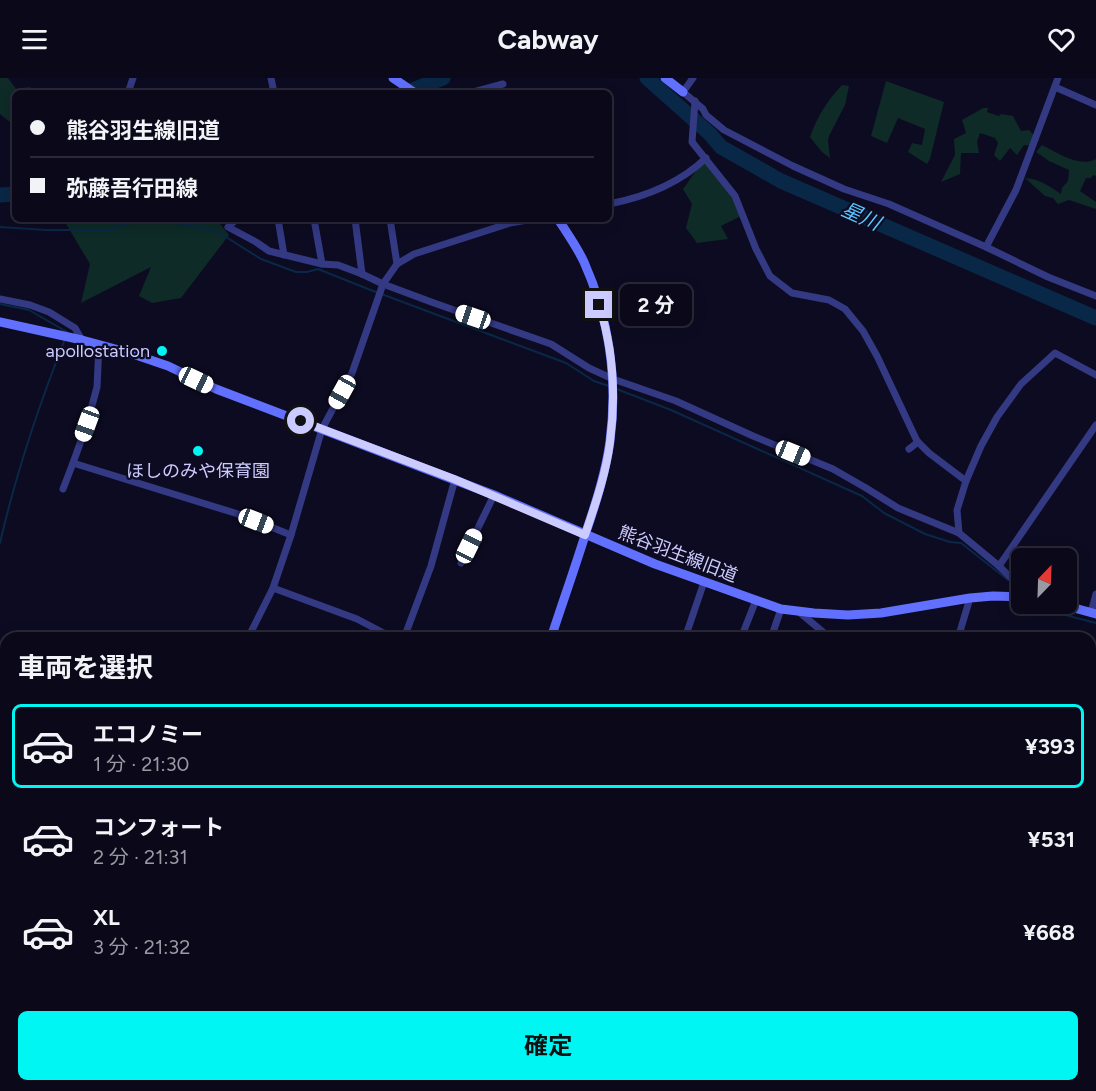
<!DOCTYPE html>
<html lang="ja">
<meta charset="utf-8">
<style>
:root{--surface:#0a0819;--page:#131122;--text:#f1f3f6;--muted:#999aa2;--line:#2a2938;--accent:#00f6f3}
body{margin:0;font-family:Figtree,"Noto Sans JP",sans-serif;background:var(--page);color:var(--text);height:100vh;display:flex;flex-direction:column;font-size:22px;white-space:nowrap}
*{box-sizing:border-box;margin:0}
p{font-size:20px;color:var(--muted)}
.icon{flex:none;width:33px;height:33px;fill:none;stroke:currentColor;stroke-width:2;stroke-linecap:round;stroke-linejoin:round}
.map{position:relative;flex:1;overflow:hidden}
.drawer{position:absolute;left:0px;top:554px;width:1096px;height:460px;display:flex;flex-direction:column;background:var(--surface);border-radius:18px 18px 0 0;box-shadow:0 3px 15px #0003,0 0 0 2px var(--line)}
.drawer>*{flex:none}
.top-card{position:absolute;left:12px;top:12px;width:600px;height:132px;border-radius:9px;box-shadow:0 3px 15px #0003,0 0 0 2px var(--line);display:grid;align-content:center;height:132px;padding:0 18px;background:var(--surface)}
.needle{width:39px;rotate:23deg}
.tools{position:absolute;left:1011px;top:470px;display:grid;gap:12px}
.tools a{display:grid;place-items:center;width:66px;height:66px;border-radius:9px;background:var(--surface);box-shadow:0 3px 15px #0003,0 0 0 2px var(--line);font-size:30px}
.end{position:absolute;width:27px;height:27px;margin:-14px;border:8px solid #cbcbff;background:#111;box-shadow:0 0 0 3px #111}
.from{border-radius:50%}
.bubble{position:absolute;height:42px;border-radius:9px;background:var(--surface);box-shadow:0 3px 15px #0003,0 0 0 2px var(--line);font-size:20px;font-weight:700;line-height:42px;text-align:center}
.car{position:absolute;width:18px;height:36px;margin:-18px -9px;border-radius:8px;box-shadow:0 0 4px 2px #0007;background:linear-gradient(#fff 24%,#345 0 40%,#fff 0 76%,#345 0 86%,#fff 0)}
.top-card b{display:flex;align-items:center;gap:21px;height:57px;font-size:22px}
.top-card b+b{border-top:2px solid var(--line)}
.top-card i{width:15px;height:15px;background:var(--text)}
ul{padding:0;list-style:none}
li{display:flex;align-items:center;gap:18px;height:84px;margin:0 12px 9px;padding:0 6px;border:3px solid transparent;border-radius:9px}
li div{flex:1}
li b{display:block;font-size:22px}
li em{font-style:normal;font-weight:700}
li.active{border-color:var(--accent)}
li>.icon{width:54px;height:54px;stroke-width:1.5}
h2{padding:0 18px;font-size:27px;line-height:72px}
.action{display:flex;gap:12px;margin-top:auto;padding:12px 18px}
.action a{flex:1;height:69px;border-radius:9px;background:var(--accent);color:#111;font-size:24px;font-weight:700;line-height:69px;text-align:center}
header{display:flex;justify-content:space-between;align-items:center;height:78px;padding:0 18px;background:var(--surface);font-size:27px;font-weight:700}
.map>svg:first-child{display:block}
</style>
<header><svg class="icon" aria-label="menu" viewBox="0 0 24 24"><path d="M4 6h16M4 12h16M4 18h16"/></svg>Cabway<svg class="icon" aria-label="heart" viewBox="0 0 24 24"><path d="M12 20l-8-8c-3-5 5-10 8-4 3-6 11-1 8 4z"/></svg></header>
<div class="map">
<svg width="1096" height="1013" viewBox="0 0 1096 1013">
<rect width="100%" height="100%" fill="#0d0b21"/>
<g fill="#0e2b27">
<path d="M 0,0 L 8,0 L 16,11 L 30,9 L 36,15 L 15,15 L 15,48 L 0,36 Z"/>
<path d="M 886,3 L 944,24 L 930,81 L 927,86 L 908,74 L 912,65 L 922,67 L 925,51 L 898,40 L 887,65 L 871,58 Z"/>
<path d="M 842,7 L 849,8 L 845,27 L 829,58 L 828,63 L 830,80 L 822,74 L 810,59 C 817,39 827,23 842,7 Z"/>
<path d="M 983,30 L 988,30 L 987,34 L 999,38 L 1001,36 L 1013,38 L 1021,53 L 1029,52 L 1039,62 L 1033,68 L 1024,67 L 1017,77 L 1010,70 L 1000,83 L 994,77 L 998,65 L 995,60 L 980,55 L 977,64 L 979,75 L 961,75 L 960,96 L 941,104 L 955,77 L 954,61 L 966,55 L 962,42 Z"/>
<path d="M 1042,67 C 1058,75 1079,90 1096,81 L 1096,98 L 1093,97 L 1091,100 L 1086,100 L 1080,113 L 1096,124 L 1096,131 L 1069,122 L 1058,126 L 1053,120 L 1045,118 L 1025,100 C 1040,101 1049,108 1061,116 L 1062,110 L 1068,103 L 1069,92 L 1049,83 L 1036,74 Z"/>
<path d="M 703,83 L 718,95 L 743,137 L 721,148 L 728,161 L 697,165 L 686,150 L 692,126 L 683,111 Z"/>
<path d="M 80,141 L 216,141 L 229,157 L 181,220 L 152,225 L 139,218 L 151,189 L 81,225 L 90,186 L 65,144 Z"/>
</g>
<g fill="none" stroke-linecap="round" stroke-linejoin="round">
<g stroke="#092847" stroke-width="2">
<path d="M 161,141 L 218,154 L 261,181 L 296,194 L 307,194 L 318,191 L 368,211 L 566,285 L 594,303 L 609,308"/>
<path d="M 0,149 L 46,152 L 108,152 L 141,141"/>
<path d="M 0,226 L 29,232 L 67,254 L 67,255"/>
<path d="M 614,310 L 671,332 L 862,418 L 884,435 L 925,456 L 950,464 L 961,465 L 1008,502"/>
<path d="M 0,465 C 16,395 39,327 65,261"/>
<path d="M 1034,529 L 1096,545"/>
<path d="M 386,1013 L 388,1008"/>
<path d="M 967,1013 L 969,1008"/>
</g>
<g stroke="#092847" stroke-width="15">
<path d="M 647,0 L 710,56 L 721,69 L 781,103 L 1096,240"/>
<path d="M 405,15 L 443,0"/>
<path d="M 0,117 L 15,116"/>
</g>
<g stroke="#333983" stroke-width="7">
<path d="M 271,0 L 274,15"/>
<path d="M 693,0 L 683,14 L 703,31 L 706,37 L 724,52 L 793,88 L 844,111 L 889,126 L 986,169 L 1048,199 L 1096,218"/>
<path d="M 1055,9 L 1096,27"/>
<path d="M 128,15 L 133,0"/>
<path d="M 470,15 L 503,6"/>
<path d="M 695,23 L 692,64 L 735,118 L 756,171 L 770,198 L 792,215 L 829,222 L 845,231 L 863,253 L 877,278 L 917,363 L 929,375 L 966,403"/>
<path d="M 609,126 C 645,119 679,106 706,80"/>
<path d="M 237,141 L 228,149 L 256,164 L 269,173 L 322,186"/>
<path d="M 278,141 L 284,177"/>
<path d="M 314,141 L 322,186 L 338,187 L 362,196 L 383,206 L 434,225 L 551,266 L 589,290 L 613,301 L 676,323 L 753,358 L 833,391 L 866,410 L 898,430 L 959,455 L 999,488 L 1022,511"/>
<path d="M 355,141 L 362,196"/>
<path d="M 390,141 L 397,186"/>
<path d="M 986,169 L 1016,112 L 1058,0"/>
<path d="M 0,221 L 30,227 L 49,234 L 75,250 L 82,262"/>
<path d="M 99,267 L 97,309 L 87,346 L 73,385 L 238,436 L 291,457"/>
<path d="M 909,371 L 918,364"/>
<path d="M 63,411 L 73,385"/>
<path d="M 959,455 L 957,432 L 966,403 L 981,368 L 997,339 L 1021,306 L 1055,275 L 1096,297"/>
<path d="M 461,485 L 494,417"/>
<path d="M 999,488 L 1096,347"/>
<path d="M 273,510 L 357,541 L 393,560"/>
<path d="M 798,533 L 830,560"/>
<path d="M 1091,535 L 1096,516"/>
<path d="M 686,555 L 698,560"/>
<path d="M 248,560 L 273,510 L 291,457 L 322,351 L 352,295 L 383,206 L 397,186 L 414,176 L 510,145 L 533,141"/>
<path d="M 404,560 L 431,488 L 455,401"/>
<path d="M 440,560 C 449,556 457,556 466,560"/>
<path d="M 685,560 L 704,504"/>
<path d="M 741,560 L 756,522"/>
<path d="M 771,560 L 781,531"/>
<path d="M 958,560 L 970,520"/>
<path d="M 0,751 L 6,752"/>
<path d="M 1090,793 L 1096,796"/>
<path d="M 1090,940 L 1096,942"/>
<path d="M 826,1013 L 828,1008"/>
</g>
<g stroke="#6270ff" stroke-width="9">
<path d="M 393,0 L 415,15"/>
<path d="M 665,0 L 683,14"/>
<path d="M 0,244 L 82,262 L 130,275 L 168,288 L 216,311 L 494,417 L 655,486 L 781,531 L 814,535 L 848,537 L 881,535 L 970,520 L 993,518 L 1022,519"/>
<path d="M 1056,525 L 1096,536"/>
<path d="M 551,560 C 563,523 576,487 587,451 C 597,422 606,393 610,363 C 618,302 609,240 584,184 C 577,169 567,155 558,141"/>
</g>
<g stroke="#ff46b4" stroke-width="12">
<path d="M 0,776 L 6,779"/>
<path d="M 0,790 L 6,793"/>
<path d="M 479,1008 L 494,1013"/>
<path d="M 522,1008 L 537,1013"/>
</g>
</g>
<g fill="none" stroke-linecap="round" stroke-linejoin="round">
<path stroke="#cbcbff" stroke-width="8" d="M 301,343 L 454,401 L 585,457 C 595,427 606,396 610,364 C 616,318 613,270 599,227"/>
</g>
<g fill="#00f6f3" stroke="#0d0b21" stroke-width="2">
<circle cx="162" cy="273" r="6"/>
<circle cx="198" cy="373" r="6"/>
</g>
<g text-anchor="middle" stroke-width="4.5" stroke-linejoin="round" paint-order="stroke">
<g font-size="18" fill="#cbcbff" stroke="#0d0b21" text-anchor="end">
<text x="150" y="279">apollostation</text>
<text x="198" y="399" text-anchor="middle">ほしのみや保育園</text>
</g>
<g font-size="18" fill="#cbcbff" stroke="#0d0b21">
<text transform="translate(678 476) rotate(21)" y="6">熊谷羽生線旧道</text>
</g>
<g font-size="20" font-style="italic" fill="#59c5ff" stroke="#0d0b21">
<text transform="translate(861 138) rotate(24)" y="7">星川</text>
</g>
</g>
</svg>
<div class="tools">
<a><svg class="needle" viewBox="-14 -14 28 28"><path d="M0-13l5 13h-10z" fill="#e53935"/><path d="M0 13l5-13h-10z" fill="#999aa2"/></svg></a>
</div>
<i class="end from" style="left:301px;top:343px"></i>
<i class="end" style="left:599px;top:227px"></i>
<div class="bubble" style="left:620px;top:206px;width:72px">2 分</div>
<i class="car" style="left:473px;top:239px;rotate:289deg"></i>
<i class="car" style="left:196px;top:302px;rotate:115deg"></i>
<i class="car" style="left:342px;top:314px;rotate:209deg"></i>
<i class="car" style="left:87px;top:346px;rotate:200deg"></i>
<i class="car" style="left:793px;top:375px;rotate:112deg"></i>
<i class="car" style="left:256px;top:443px;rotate:111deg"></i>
<i class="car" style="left:469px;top:468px;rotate:26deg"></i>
<div class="top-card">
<b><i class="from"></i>熊谷羽生線旧道</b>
<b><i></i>弥藤吾行田線</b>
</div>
<section class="drawer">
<h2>車両を選択</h2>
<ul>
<li class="active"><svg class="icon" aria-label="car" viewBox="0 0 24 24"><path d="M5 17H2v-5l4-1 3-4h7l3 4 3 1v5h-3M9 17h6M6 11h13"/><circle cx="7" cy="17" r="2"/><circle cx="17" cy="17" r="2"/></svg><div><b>エコノミー</b><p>1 分 · 21:30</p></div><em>¥393</em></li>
<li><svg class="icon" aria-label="car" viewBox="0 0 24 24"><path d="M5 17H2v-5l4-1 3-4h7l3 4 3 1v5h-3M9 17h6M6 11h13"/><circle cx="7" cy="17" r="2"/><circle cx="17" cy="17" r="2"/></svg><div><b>コンフォート</b><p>2 分 · 21:31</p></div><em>¥531</em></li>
<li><svg class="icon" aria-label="car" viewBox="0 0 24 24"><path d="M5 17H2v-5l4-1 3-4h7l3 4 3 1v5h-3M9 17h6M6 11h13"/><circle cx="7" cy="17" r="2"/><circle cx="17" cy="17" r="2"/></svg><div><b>XL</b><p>3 分 · 21:32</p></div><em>¥668</em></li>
</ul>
<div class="action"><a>確定</a></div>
</section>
</div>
